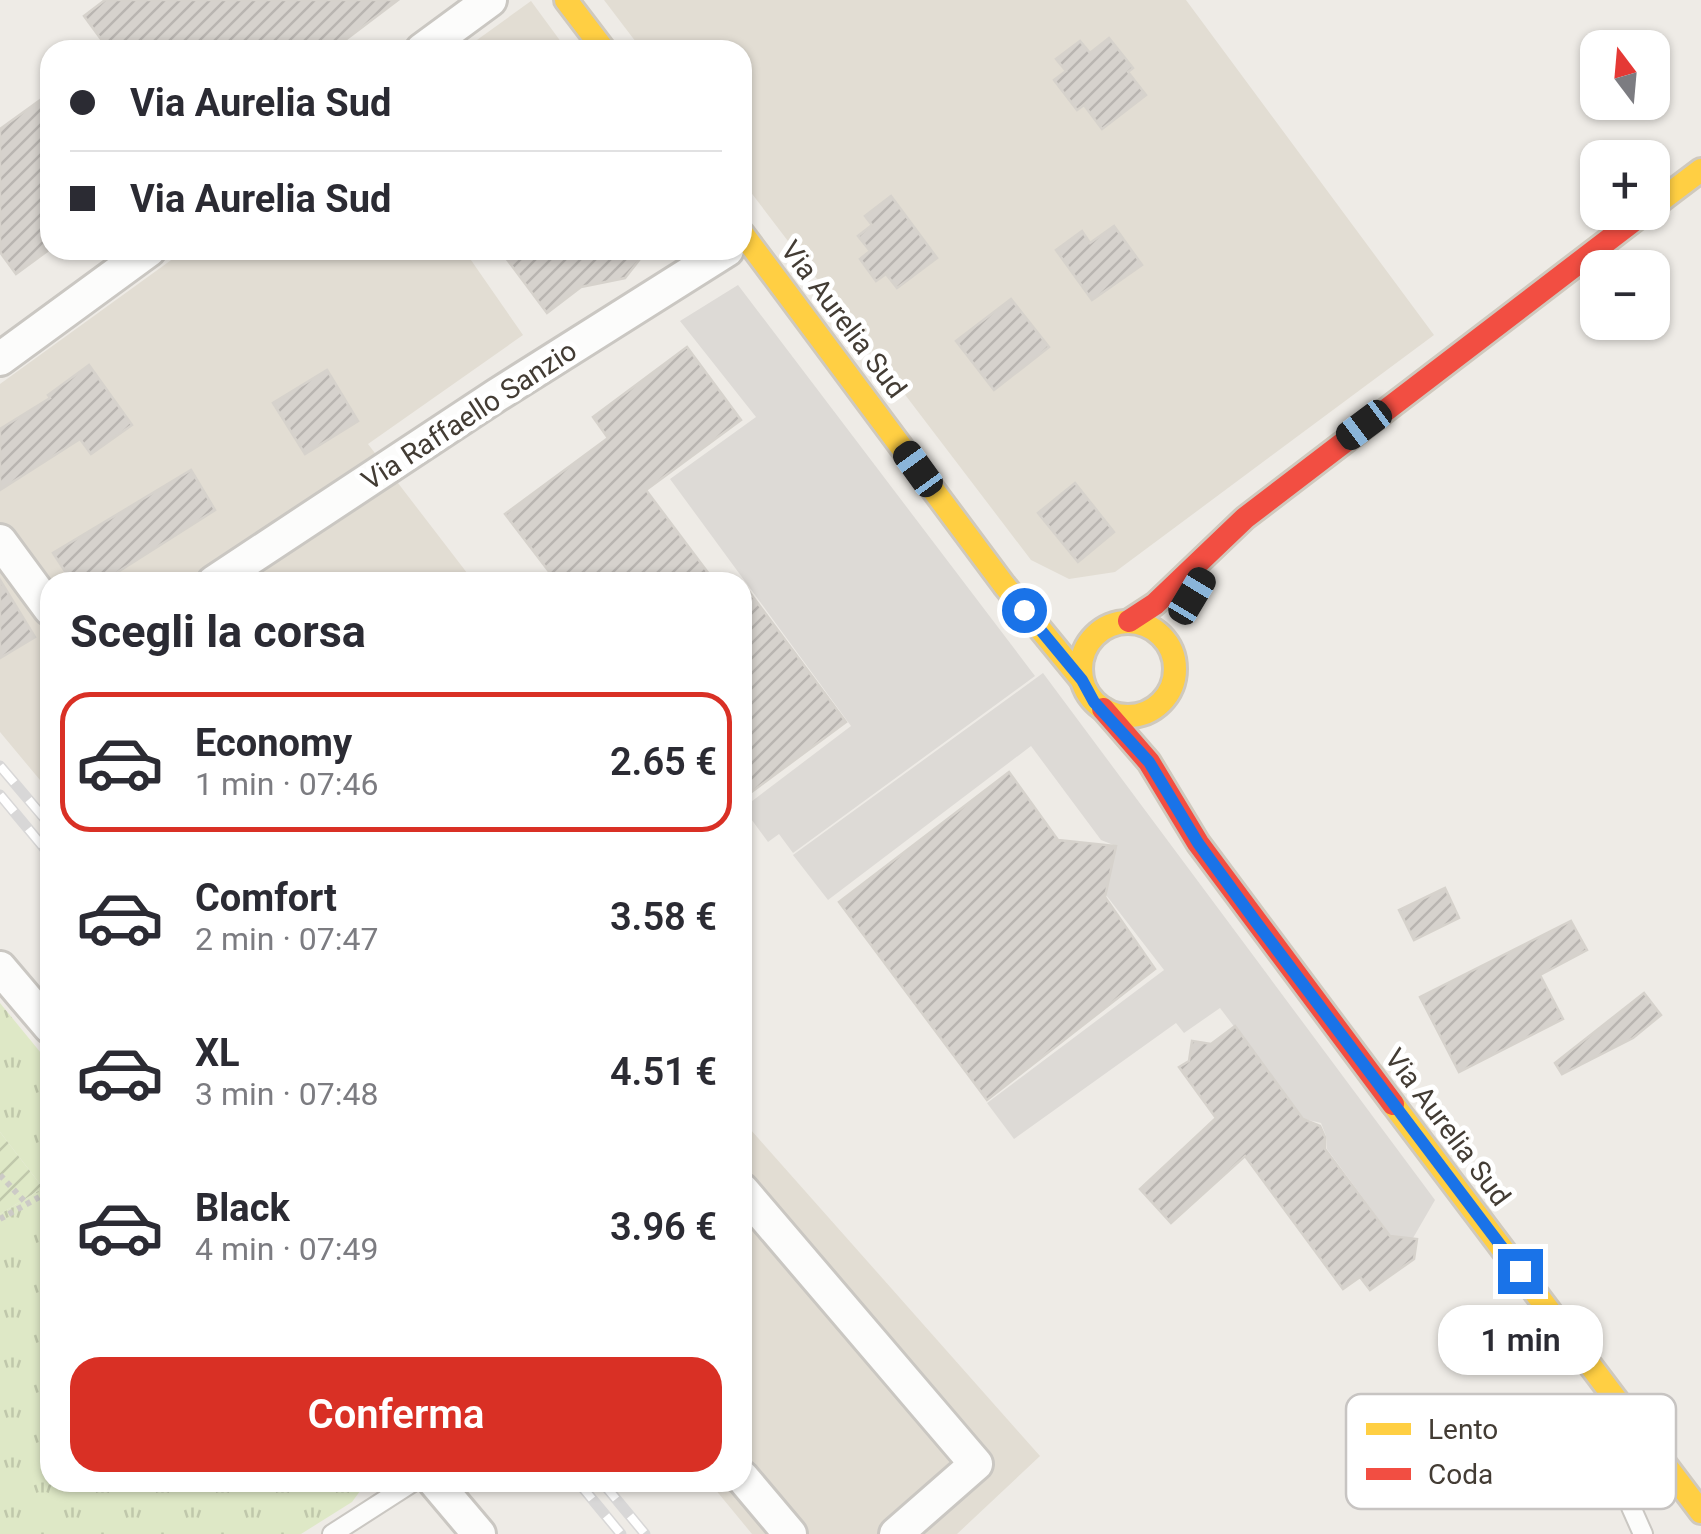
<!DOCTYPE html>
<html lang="it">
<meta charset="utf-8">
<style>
:root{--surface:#fff;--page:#f2f2f3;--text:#2b2b33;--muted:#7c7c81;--line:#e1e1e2;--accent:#d93025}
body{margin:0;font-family:Roboto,sans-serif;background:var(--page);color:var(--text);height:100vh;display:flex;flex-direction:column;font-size:38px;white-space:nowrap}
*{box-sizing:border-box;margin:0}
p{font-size:32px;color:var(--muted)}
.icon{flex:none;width:55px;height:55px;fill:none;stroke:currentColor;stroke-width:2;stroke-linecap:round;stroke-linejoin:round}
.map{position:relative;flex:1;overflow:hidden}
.details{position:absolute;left:40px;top:572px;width:712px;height:920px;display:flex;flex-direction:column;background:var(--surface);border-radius:30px;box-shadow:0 2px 8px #0004}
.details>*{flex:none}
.banner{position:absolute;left:40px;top:40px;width:712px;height:220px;border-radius:30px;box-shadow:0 2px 8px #0004;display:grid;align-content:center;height:220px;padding:0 30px;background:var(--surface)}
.needle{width:65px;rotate:344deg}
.controls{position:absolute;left:1580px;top:30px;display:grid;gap:20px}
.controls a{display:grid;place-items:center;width:90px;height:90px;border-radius:20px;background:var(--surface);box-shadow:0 2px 8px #0004;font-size:50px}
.end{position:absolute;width:45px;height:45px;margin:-22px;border:12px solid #1a73e8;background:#fff;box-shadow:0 0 0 5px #fff}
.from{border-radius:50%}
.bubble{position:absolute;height:70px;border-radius:30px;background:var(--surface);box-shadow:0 2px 8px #0004;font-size:32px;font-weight:600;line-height:70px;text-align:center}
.car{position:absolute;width:30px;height:60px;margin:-30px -15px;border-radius:12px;box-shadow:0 0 8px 2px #0007;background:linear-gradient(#222 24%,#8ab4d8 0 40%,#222 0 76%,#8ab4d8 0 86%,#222 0)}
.banner b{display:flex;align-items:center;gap:35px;height:95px;font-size:38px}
.banner b+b{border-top:2px solid var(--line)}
.banner i{width:25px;height:25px;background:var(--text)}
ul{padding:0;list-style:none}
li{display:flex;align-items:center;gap:30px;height:140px;margin:0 20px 15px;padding:0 10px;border:5px solid transparent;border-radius:30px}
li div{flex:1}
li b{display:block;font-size:38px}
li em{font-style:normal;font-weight:600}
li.current{border-color:var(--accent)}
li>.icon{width:90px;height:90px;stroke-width:1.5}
h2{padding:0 30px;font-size:45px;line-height:120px}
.button{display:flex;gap:20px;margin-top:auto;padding:20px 30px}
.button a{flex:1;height:115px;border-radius:30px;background:var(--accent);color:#fff;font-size:40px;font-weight:600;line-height:115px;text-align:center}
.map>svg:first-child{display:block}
</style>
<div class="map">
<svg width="1701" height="1534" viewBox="0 0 1701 1534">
<defs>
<pattern id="grass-tufts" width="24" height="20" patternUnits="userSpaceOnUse" patternTransform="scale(2.5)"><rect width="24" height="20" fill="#dee8c6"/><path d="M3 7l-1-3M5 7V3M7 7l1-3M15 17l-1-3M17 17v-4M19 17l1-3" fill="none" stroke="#c0c8ab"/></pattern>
<pattern id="garden-furrows" width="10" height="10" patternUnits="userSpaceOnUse" patternTransform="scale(2.5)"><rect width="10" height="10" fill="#dee8c6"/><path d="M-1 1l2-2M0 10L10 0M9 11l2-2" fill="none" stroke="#c0c8ab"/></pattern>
<pattern id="building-hatch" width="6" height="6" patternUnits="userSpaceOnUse" patternTransform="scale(2.5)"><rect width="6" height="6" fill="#d6d2cd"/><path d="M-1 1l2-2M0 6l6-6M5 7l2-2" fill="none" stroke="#b9b5b1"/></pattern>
</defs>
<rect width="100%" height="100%" fill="#eeebe6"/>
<g fill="#e2ddd3">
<path d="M 604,0 L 1186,0 L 1434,335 L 1115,572 L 1069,579 L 1031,560 L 743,182 L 742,50 L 642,50 Z"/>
<path d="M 531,1 L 567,50 L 463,50 Z"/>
<path d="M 185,250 L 464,250 L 523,335 L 368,444 L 474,582 L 50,582 L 50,792 L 0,732 L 0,384 Z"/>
<path d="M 743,1121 L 1040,1456 L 957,1534 L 752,1534 L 710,1483 L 742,1482 Z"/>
</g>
<path fill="url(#grass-tufts)" d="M 0,1003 L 50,1064 L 50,1184 L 44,1188 L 50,1194 L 50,1482 L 366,1483 L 352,1502 L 301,1534 L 0,1534 L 0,1214 L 43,1188 L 0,1132 Z"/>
<path fill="url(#garden-furrows)" d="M 0,1132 L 43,1188 L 0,1214 Z"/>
<g fill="#dddad6">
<path d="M 738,285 L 1035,676 L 793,853 L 779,834 L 768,842 L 743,808 L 851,726 L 670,479 L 756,417 L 680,321 Z"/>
<path d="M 1043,673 L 1435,1200 L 1413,1238 L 1391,1236 L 1327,1149 L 1326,1136 L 1321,1123 L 1304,1119 L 1220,1008 L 1184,1033 L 1176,1023 L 1014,1139 L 987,1103 L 1164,970 L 1106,895 L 1116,846 L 1101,840 L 1031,746 L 828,900 L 793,855 Z"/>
</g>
<g fill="url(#building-hatch)" stroke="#d6d2cc" stroke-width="2.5">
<path d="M 105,0 L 398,0 L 332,50 L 109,50 L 84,16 Z"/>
<path d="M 1109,38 L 1133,68 L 1128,72 L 1146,95 L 1102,129 L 1084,105 L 1077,110 L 1054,80 L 1066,71 L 1056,59 L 1080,41 L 1090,53 Z"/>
<path d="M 50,93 L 50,249 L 16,274 L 0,252 L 0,129 Z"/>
<path d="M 891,196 L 937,258 L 897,288 L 886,274 L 876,281 L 860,259 L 870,251 L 858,236 L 872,225 L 865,216 Z"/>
<path d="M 1114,226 L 1142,265 L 1092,300 L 1056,250 L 1082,231 L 1090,243 Z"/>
<path d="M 500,250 L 647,250 L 625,278 L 581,287 L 547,313 Z"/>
<path d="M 1011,299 L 1049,347 L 994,390 L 956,341 Z"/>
<path d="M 687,347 L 741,420 L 646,490 L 715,582 L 557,582 L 505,514 L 608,438 L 593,417 Z"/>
<path d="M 89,365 L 132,425 L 91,454 L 80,439 L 0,490 L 0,429 L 50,398 L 48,395 Z"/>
<path d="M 327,370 L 358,421 L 305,454 L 273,403 Z"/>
<path d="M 191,470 L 215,510 L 102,582 L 72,582 L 53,553 Z"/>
<path d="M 1075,483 L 1114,532 L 1078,562 L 1038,513 Z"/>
<path d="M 0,580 L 35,637 L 0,658 Z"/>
<path d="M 742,582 L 846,722 L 742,799 Z"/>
<path d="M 1009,772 L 1058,840 L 1116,846 L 1105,897 L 1155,969 L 987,1100 L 839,902 Z"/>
<path d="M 1445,888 L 1459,918 L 1414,940 L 1399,910 Z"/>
<path d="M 1571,921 L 1587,950 L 1540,975 L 1563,1019 L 1459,1072 L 1420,997 Z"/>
<path d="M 1644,993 L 1661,1015 L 1633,1038 L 1562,1074 L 1555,1063 Z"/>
<path d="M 1235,1026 L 1303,1119 L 1320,1126 L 1325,1137 L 1325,1149 L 1390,1236 L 1417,1239 L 1414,1259 L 1370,1290 L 1360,1277 L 1343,1289 L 1245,1156 L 1171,1223 L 1140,1189 L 1216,1118 L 1179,1067 L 1189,1061 L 1192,1041 L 1211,1044 Z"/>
</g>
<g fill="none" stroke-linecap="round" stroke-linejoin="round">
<defs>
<g id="lane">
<path d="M 1638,1445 L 1631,1507 L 1643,1534"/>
<path d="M 332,1534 L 413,1482"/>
</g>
<g id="street">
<path d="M 422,50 L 490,0"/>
<path d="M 0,359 L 149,250"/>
<path d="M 0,541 L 50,609"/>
<path d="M 214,582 L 497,395 L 727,250"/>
<path d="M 0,968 L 50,1027"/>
<path d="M 742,1190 L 976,1464 L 896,1534"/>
<path d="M 742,1477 L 790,1534"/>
<path d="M 435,1482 L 479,1534"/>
</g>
<g id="slow">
<path d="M 566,0 L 604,50"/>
<path d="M 1652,207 L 1701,170"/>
<path d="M 742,233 L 1004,585 L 1082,680"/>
<circle cx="1128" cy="669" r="47"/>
<path d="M 1393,1104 L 1701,1512"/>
</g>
<g id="jam">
<path d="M 1129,621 L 1155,604 L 1245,518 L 1645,212"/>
<path d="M 1103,709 L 1149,762 L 1198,843 L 1393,1104"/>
</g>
</defs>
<use href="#lane" stroke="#cac7c2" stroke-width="22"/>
<use href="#street" stroke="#cac7c2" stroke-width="38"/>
<use href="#slow" stroke="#cfc9be" stroke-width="28"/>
<use href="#jam" stroke="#cfc9be" stroke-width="28"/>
<g stroke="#cccac6" stroke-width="6" stroke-dasharray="5 5" stroke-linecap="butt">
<path d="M 0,1175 L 27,1204"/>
<path d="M 0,1219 L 50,1191"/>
</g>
<use href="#lane" stroke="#fcfcfb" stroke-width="18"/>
<use href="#street" stroke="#fcfcfb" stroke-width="32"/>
<use href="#slow" stroke="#ffcf43" stroke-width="22"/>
<use href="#jam" stroke="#f24e42" stroke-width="22"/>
<defs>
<g id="rail">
<path d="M 0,766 L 50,825"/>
<path d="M 0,795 L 50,855"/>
<path d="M 578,1482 L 621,1534"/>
<path d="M 602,1482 L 645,1534"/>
</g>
</defs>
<use href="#rail" stroke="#d8d7d7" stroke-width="11"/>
<use href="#rail" stroke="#fff" stroke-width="8" stroke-dasharray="22" stroke-linecap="butt"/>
</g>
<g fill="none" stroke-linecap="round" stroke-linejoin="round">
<path stroke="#1a73e8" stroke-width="12" d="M 1024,610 L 1082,680 L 1094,702 L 1149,762 L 1198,843 L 1256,922 L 1520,1271"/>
</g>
<g text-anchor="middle" stroke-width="10" stroke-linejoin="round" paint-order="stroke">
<g font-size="28" fill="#433c34" stroke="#fff">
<text transform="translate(844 319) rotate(53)" y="10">Via Aurelia Sud</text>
<text transform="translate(469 415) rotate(-33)" y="10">Via Raffaello Sanzio</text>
<text transform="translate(1448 1127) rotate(53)" y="10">Via Aurelia Sud</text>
</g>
</g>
<rect x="1346" y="1394" width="330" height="115" rx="15" fill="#fff" stroke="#c7c4c2" stroke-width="2.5"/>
<rect x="1366" y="1423" width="45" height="12" fill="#ffcf43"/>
<rect x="1366" y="1468" width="45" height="12" fill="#f24e42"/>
<g font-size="28" fill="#433c34">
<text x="1428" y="1439">Lento</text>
<text x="1428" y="1484">Coda</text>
</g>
</svg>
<div class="controls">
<a><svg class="needle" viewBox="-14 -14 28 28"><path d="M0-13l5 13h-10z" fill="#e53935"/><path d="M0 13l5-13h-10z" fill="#7c7c81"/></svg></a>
<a>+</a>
<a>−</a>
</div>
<i class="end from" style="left:1024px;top:610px"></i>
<i class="end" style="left:1520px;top:1271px"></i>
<div class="bubble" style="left:1438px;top:1305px;width:165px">1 min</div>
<i class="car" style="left:1364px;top:425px;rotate:233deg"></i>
<i class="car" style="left:918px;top:469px;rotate:324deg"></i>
<i class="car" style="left:1192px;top:596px;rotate:31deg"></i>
<div class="banner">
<b><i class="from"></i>Via Aurelia Sud</b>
<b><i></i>Via Aurelia Sud</b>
</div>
<section class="details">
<h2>Scegli la corsa</h2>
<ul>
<li class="current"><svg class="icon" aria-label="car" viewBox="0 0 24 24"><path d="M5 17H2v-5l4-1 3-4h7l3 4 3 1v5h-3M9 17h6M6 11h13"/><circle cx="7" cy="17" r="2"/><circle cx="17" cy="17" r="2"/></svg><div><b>Economy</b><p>1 min · 07:46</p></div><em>2.65 €</em></li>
<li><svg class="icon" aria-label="car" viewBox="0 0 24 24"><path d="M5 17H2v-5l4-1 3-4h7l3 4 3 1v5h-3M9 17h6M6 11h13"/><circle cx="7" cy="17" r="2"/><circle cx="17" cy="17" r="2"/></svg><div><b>Comfort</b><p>2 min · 07:47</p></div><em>3.58 €</em></li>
<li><svg class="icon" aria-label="car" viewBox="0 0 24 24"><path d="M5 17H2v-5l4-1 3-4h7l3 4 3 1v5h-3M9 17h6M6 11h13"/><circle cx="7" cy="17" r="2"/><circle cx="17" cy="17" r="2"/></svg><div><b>XL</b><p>3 min · 07:48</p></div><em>4.51 €</em></li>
<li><svg class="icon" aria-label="car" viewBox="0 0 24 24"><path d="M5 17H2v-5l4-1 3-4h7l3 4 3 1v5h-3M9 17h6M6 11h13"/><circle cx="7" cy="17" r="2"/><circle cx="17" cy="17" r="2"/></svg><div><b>Black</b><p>4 min · 07:49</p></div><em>3.96 €</em></li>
</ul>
<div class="button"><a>Conferma</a></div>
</section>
</div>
